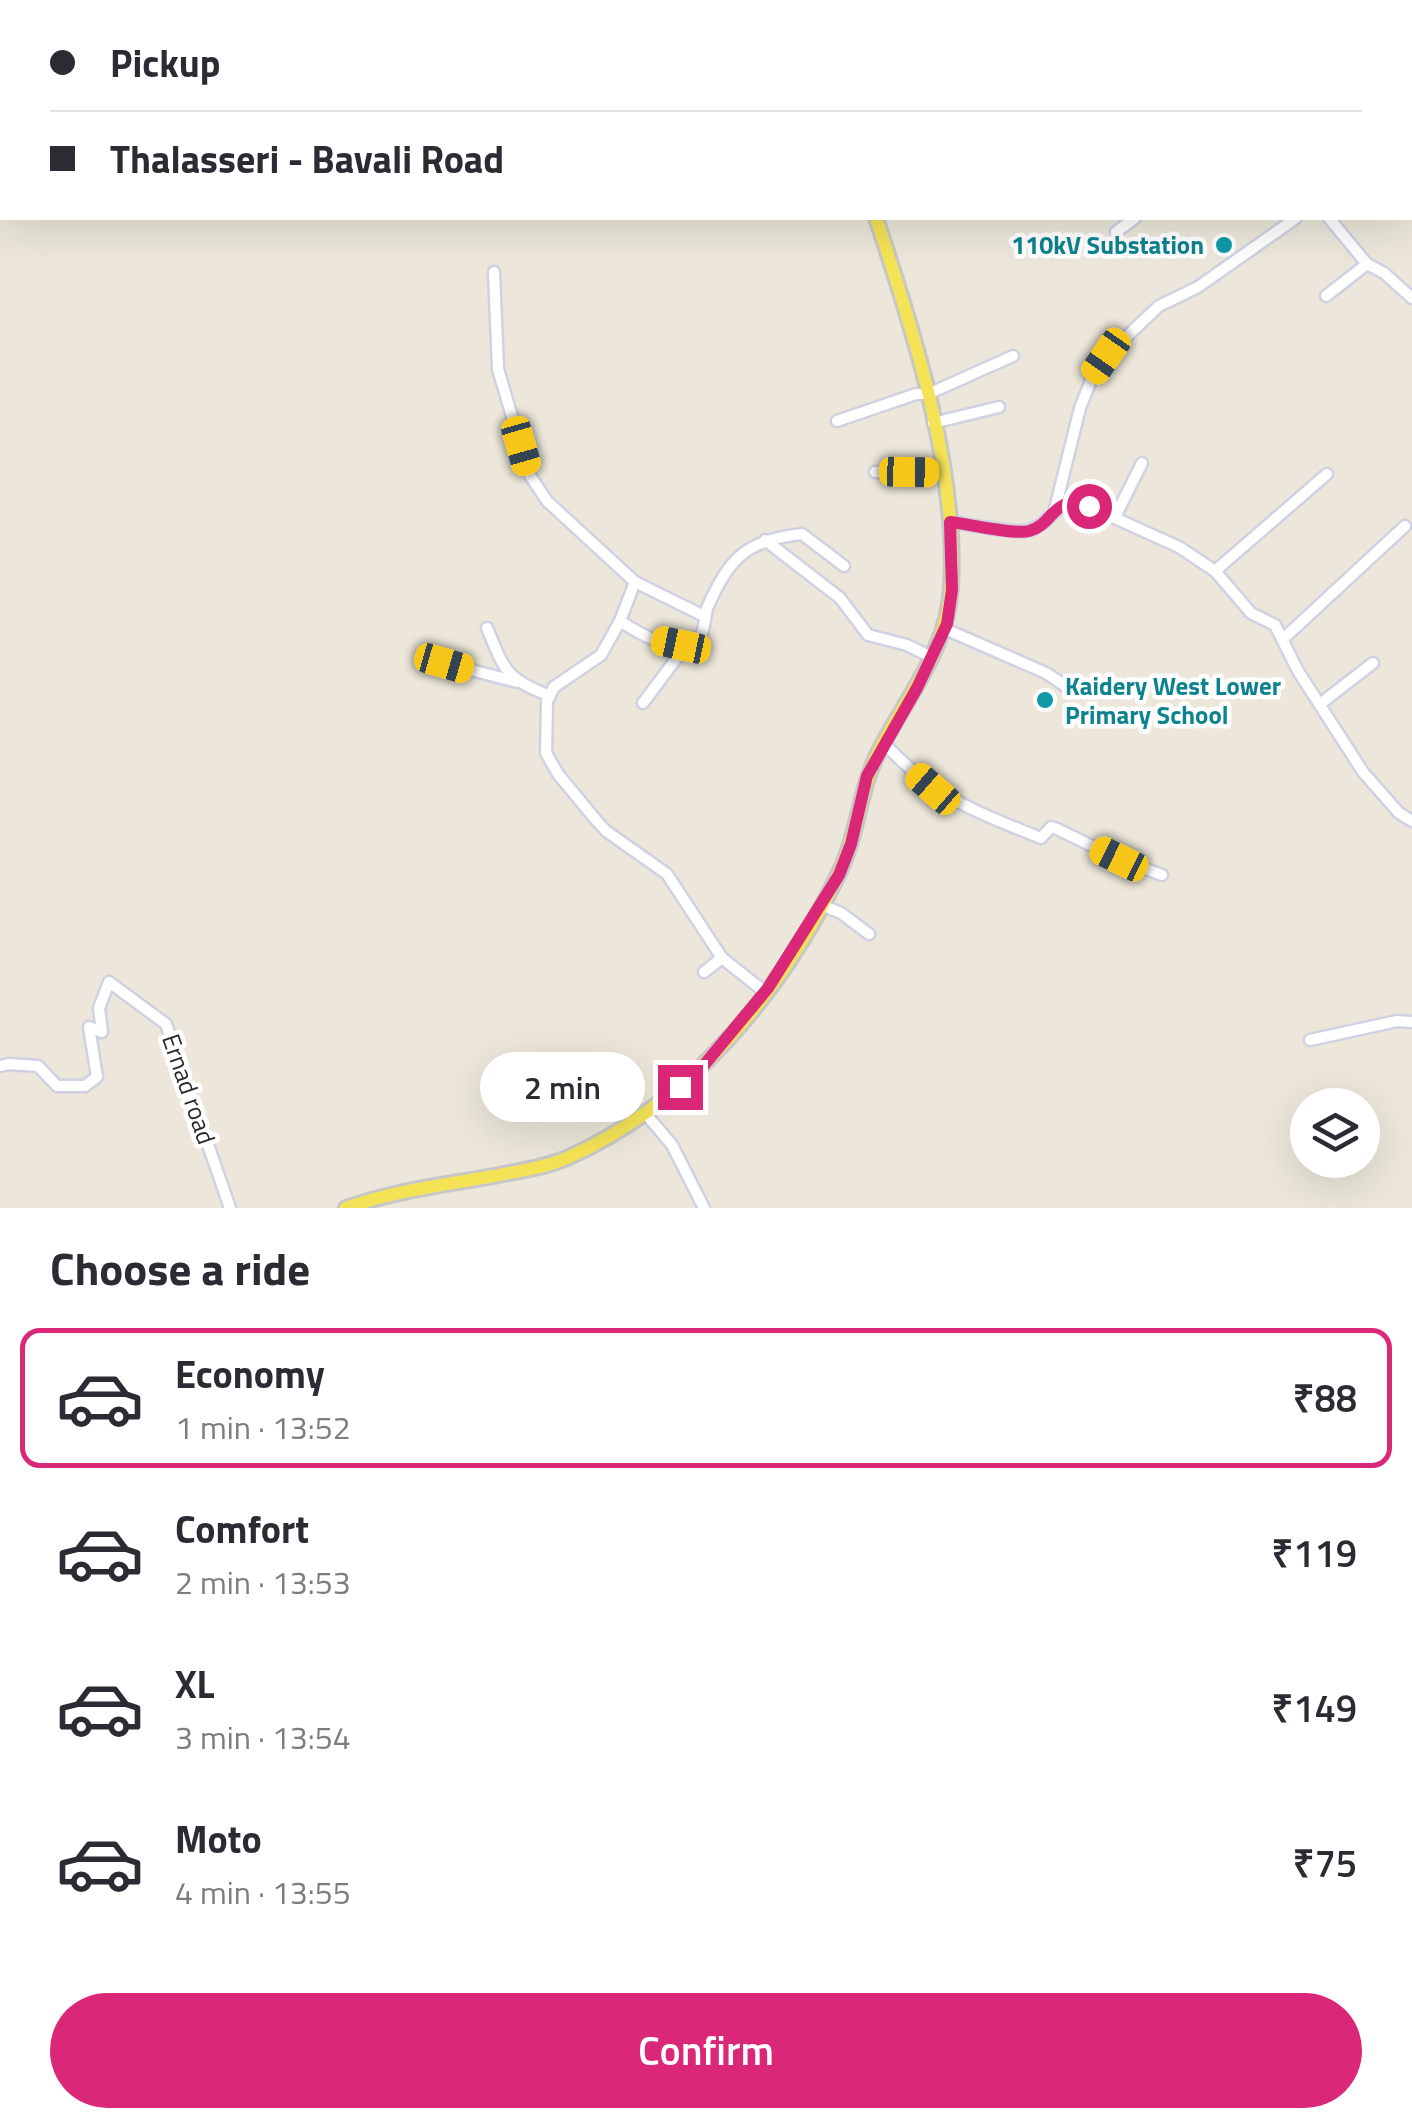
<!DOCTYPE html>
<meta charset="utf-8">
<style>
:root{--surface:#fff;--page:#f7f7f7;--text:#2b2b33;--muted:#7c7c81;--line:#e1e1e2;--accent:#db2777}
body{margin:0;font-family:"Titillium Web",sans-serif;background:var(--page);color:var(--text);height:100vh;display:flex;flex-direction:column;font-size:38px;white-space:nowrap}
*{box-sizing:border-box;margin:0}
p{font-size:32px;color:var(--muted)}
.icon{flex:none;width:55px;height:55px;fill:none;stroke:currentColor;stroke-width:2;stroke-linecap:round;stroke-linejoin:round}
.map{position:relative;height:1208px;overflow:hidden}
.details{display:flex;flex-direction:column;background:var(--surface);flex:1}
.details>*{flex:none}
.banner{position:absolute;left:0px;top:0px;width:1412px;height:220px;box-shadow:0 10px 40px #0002;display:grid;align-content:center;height:220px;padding:0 50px;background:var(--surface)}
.fabs{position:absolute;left:1290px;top:1088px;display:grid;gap:20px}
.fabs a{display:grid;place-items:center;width:90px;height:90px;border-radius:50%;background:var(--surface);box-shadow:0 10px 40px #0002;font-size:50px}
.end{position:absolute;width:45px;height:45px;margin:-22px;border:12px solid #db2777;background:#fff;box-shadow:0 0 0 5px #fff}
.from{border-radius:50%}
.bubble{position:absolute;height:70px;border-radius:35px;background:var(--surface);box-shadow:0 10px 40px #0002;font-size:32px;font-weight:600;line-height:70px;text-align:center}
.car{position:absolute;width:30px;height:60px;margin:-30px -15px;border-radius:12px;box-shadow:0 0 8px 2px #0007;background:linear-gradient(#f5c518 24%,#345 0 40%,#f5c518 0 76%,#345 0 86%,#f5c518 0)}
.banner b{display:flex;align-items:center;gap:35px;height:95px;font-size:38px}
.banner b+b{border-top:2px solid var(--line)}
.banner i{width:25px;height:25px;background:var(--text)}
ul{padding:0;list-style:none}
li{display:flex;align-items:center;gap:30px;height:140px;margin:0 20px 15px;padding:0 30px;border:5px solid transparent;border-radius:20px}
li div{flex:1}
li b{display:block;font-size:38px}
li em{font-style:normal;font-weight:600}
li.active{border-color:var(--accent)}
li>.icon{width:90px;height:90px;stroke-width:1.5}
h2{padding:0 50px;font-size:45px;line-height:120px}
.cta{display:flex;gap:20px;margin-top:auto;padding:20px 50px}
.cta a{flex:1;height:115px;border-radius:60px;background:var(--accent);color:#fff;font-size:40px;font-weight:600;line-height:115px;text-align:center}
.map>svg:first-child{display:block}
</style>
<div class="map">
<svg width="1412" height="1208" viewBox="0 0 1412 1208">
<rect width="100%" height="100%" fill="#ece7da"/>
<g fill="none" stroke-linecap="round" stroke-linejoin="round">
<defs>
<g id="minor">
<path d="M 739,2 L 740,0"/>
<path d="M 1246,2 L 1247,0"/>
<path d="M 1410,39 L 1412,37"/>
<path d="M 1329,218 L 1367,264 L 1384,273 L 1412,298"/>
<path d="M 1116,232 L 1135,218"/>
<path d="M 494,272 L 498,369 L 529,474 L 547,501 L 635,582 L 704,616"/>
<path d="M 1326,296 L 1367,264"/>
<path d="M 837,421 L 916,394 L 928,394 L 1013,356"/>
<path d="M 933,423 L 999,407"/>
<path d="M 875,472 L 943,473"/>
<path d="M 1055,509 L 1080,408 L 1094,373 L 1106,356 L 1159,306 L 1198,287 L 1296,218"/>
<path d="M 1115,517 L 1142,463"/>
<path d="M 950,522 C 968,524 1018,535 1030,530 C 1049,524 1055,504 1077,501 L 1179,547 L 1215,571 L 1251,613 L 1275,625 L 1298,671 L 1363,772 L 1399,813 L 1412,821"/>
<path d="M 765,540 L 840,598 L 868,635 L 907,645 L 931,657"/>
<path d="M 1215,571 L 1327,474"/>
<path d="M 620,621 L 635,582"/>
<path d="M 487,628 C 505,671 505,678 550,696"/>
<path d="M 945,629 L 1046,673 L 1073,691"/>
<path d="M 1283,639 L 1405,526"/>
<path d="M 444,663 L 517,682"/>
<path d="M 643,703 L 688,643"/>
<path d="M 1320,704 L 1373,663"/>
<path d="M 884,743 C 932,796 976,812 1041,838 L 1051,827 L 1057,829 L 1119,859 L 1162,875"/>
<path d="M 821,905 L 841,913 L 869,934"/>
<path d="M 704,972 L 722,958"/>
<path d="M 765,992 L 722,958 L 667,874 L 606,831 L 596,820 L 558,774 L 546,753 L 547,701 L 554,687 L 601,655 L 620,621 C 638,633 681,659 700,636 C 706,629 704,615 708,606 C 730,557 747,540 802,534 L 844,566"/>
<path d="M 1310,1040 L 1397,1021 L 1412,1022"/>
<path d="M 0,1066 L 9,1064 L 38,1066 L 57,1086 L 85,1086 L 97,1077 L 89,1027 L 102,1032 L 99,1008 L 109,982 L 166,1024 L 230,1208"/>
<path d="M 645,1113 L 672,1145 L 704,1208"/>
</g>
<g id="major">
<path d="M 885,2 L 887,0"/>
<path d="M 346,1208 C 393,1191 444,1185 494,1176 C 518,1171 544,1168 567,1158 C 689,1104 782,992 839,873 C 858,834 859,790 879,751 C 906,698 948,649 951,587 C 958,469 913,329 876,218"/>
</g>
</defs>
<use href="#minor" stroke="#d0d1e3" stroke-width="15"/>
<use href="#major" stroke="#c7c7c7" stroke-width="18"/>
<use href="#minor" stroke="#fff" stroke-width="10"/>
<use href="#major" stroke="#f5e356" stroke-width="12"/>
</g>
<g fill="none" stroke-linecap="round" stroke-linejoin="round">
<path stroke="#db2777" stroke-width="12" d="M 680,1087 L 700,1070 L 768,988 L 839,875 L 851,844 L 867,776 L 917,688 L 947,624 L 952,590 L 950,522 C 971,524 1011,535 1029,531 C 1055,524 1053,493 1089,506"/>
</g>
<g fill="#0f9aa8" stroke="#fff" stroke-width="4">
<circle cx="1224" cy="245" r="10"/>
<circle cx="1045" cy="700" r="10"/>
</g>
<g text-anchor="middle" stroke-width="9" stroke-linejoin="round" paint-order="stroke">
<g font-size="25" font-weight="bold" fill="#0d838f" stroke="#fff" text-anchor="end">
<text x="1204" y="254">110kV Substation</text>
<text x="1065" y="695" text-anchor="start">Kaidery West Lower<tspan x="1065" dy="29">Primary School</tspan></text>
</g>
<g font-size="25" fill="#292929" stroke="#fff">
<text transform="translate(189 1089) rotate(71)" y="9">Ernad road</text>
</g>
</g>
</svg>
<div class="fabs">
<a><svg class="icon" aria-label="layers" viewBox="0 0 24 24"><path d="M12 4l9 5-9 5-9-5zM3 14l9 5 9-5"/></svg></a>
</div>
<i class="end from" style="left:1089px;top:506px"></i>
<i class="end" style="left:680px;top:1087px"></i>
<div class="bubble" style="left:480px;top:1052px;width:165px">2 min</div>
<i class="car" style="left:1106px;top:356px;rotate:215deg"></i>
<i class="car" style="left:521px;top:446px;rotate:164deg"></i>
<i class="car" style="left:909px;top:472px;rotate:91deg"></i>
<i class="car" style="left:681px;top:645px;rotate:282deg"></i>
<i class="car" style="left:444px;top:663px;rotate:106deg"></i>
<i class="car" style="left:933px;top:789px;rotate:311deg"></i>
<i class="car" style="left:1119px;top:859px;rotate:296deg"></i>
<div class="banner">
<b><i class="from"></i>Pickup</b>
<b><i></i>Thalasseri - Bavali Road</b>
</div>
</div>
<section class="details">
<h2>Choose a ride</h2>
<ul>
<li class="active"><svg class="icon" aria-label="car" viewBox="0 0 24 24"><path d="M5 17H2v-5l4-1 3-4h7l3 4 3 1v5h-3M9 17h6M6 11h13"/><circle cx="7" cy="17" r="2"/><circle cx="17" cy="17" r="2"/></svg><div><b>Economy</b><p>1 min · 13:52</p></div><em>₹88</em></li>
<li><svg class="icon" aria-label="car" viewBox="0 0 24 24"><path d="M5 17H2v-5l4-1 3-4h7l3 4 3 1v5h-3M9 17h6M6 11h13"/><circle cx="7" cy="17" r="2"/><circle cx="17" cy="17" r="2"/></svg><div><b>Comfort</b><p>2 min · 13:53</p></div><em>₹119</em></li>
<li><svg class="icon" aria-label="car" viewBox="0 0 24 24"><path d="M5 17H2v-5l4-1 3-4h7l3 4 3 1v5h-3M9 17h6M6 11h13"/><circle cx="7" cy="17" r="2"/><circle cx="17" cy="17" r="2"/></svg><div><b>XL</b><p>3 min · 13:54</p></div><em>₹149</em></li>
<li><svg class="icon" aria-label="car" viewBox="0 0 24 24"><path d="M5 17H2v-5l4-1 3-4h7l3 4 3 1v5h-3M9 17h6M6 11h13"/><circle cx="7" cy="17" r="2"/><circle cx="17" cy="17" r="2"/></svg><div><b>Moto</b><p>4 min · 13:55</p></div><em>₹75</em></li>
</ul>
<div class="cta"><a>Confirm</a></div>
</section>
